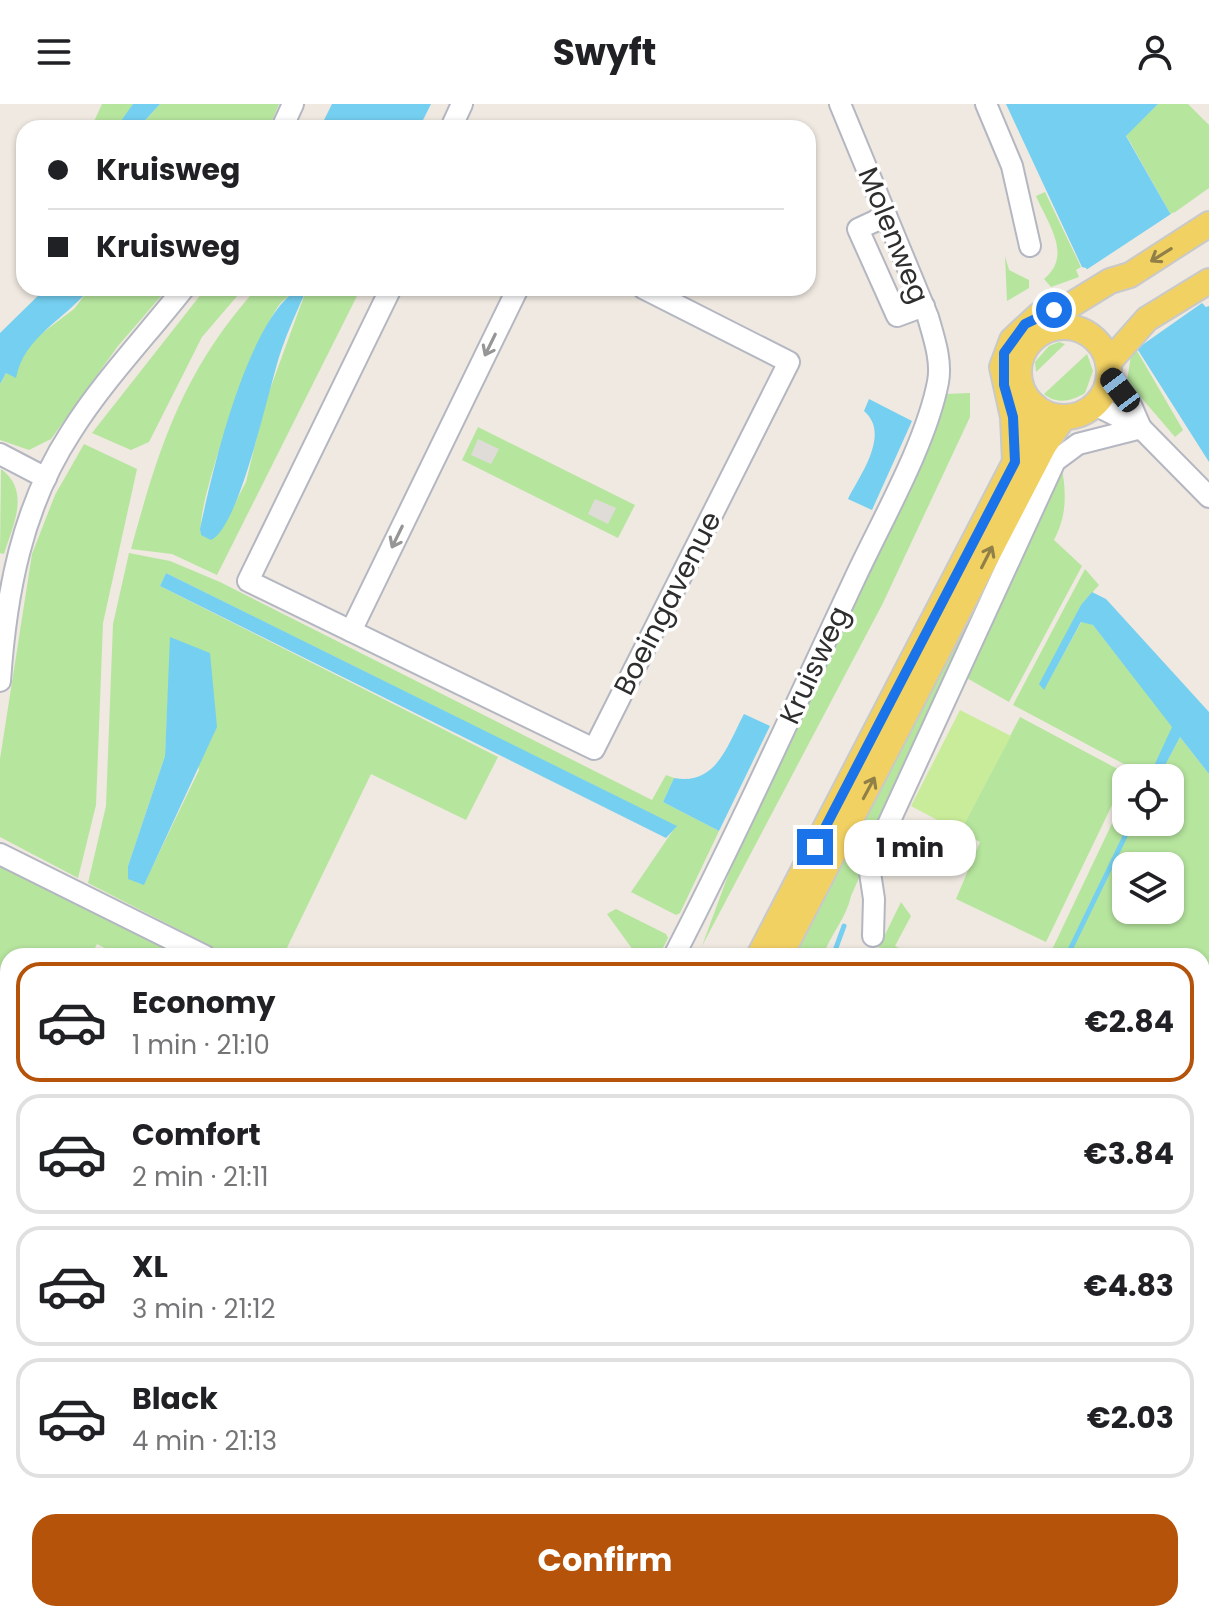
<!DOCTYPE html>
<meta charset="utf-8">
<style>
:root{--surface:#fff;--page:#f6f6f6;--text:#202124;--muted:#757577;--line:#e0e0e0;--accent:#b45309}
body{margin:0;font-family:Poppins,sans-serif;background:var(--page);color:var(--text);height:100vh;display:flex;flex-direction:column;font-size:30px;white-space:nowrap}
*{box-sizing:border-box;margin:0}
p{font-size:26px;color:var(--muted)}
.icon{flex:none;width:44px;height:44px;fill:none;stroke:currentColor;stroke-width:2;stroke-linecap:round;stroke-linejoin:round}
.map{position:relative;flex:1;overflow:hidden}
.side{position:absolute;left:0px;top:844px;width:1210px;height:674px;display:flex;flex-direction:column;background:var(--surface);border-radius:24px 24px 0 0;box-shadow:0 2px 6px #0004}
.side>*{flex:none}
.hud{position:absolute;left:16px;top:16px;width:800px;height:176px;border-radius:24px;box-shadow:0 2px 6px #0004;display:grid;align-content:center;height:176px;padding:0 32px;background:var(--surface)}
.fabs{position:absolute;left:1112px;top:660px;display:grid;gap:16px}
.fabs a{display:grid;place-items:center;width:72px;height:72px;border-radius:16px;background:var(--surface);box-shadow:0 2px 6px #0004;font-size:40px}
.end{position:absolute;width:36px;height:36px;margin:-18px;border:10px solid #1a73e8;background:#fff;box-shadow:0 0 0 4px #fff}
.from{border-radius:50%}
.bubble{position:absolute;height:56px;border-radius:24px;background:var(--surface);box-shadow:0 2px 6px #0004;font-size:26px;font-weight:700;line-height:56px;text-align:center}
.car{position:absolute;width:24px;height:48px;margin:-24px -12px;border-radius:10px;box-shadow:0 0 6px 2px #0007;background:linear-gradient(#222 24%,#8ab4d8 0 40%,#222 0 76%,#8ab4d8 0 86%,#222 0)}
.hud b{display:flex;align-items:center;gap:28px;height:76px;font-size:30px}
.hud b+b{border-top:2px solid var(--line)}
.hud i{width:20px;height:20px;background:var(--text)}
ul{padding:14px 0 0;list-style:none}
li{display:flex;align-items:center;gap:24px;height:120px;margin:0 16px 12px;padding:0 16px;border:4px solid var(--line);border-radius:24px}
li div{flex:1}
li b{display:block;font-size:30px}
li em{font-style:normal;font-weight:700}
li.on{border-color:var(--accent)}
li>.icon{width:72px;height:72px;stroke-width:1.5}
.action{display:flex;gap:16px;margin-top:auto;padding:16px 32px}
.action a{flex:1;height:92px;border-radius:24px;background:var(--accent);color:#fff;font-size:32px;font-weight:700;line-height:92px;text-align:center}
header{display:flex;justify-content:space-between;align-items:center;height:104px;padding:0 32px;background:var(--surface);font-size:36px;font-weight:700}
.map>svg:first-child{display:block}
</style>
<header><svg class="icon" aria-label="menu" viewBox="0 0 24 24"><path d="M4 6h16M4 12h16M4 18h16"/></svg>Swyft<svg class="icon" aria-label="person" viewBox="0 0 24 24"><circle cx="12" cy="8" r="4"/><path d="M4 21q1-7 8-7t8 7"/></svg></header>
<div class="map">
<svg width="1209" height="1517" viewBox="0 0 1209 1517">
<rect width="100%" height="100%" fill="#efe9e1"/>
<path fill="#e3e1e8" d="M 1202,1037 L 1209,1041 L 1209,1517 L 575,1517 L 578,1510 L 1202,1510 Z"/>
<g fill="#b6e59e" fill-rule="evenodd">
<path d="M 102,0 L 133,0 L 119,24 L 91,24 Z"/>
<path d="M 160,0 L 279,0 L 269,24 L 138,24 Z"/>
<path d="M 1158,0 L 1188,0 L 1209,21 L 1209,84 L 1171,111 L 1126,31 Z"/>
<path d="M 1045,88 L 1081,163 L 1076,166 L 1079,173 L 1051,183 L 1044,175 C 1073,151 1048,120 1036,92 Z"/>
<path d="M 1005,152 L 1009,166 L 1029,176 L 1029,184 L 1007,197 Z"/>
<path d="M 90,184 L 168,184 L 118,242 L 51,335 L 29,346 L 0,336 L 0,280 L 6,269 L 37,233 L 74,205 Z"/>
<path d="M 206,184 L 244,184 L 202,233 L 149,338 L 131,346 L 92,329 Z"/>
<path d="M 257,184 L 299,184 C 291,190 282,196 277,204 C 256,236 195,398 201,431 L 223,422 L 246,378 L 265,299 L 307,184 L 361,184 L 217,471 L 172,450 L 131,445 C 160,340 183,267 257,184 Z"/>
<path d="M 1059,238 L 1065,240 L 1036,268 L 1035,258 L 1049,242 Z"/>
<path d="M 1137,247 L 1183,326 L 1175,333 L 1127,277 L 1131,251 Z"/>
<path d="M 1087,250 L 1093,267 L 1085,289 C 1072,297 1057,301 1044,290 Z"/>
<path d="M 970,289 L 970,313 L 883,499 L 702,842 L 730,766 L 912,373 L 946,290 Z"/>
<path d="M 478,323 L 635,401 L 618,434 L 462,356 Z"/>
<path d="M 84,340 L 137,365 L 103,519 L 96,701 L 78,774 L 0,733 L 0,655 L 32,450 L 55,391 Z"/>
<path d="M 1061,358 C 1066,387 1068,409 1054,436 L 1082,462 L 1009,598 L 965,573 Z"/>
<path d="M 1,365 C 31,387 13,421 4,450 L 0,449 Z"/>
<path d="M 1035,376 L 851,792 C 846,815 831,829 823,852 L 796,852 L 812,811 Z"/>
<path d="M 129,449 L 170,457 L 220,478 L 652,696 L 666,671 L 674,674 L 663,698 L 719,727 L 680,809 L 676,811 L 631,788 L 676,722 L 166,469 L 160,482 L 498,653 L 466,716 L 371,670 L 283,852 L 230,852 L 88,779 L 106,702 L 113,520 ZM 171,533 L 199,666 L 144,780 L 128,762 L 165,652 Z"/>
<path d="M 1085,465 L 1099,481 L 1081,501 L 1044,585 L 1082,517 L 1093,521 L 1173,623 L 1161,669 L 1180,633 L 1209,670 L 1209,881 L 1202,876 L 1202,852 L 1049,852 L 1126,690 L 1126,718 L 1170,718 L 1170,674 L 1134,674 L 1137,667 L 1013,601 ZM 1126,762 L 1170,762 L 1170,806 L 1126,806 Z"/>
<path d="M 1020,613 L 1127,670 L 1046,838 L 956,795 L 980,738 L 960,728 Z"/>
<path d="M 0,762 L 181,852 L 113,852 L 114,849 L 97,840 L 91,852 L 8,852 L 8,1138 L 0,1134 Z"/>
<path d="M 901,798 L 911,812 L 895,842 L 916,852 L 891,852 L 878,845 Z"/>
<path d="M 616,805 L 666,830 L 668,834 L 659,852 L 625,852 L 633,846 L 607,810 Z"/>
<path d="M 1202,926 L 1209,928 L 1209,1022 L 1202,1019 Z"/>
<path d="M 0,1262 L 8,1264 L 8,1510 L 127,1510 L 126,1513 L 134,1517 L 0,1517 Z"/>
<path d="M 239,1510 L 331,1510 L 329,1517 L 235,1517 Z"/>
</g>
<path fill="#c9ec9a" d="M 960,606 L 1011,632 L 960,728 L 911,702 Z"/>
<g fill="#dfdcd8">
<path d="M 478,335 L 499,345 L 491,360 L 471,351 Z"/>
<path d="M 595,395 L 616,404 L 608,420 L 588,410 Z"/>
</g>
<g fill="#75cff0">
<path d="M 133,0 L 160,0 L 138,24 L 116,24 Z"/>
<path d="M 332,0 L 431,0 L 419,24 L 320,24 Z"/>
<path d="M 1006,0 L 1158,0 L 1126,32 L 1171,111 L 1155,122 L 1206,203 L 1209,202 L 1209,358 L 1086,164 L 1082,163 Z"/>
<path d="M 46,184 L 90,184 C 65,216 24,232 16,274 L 6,269 L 0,280 L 0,229 Z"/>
<path d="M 299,184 L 307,184 C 298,205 288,226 281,247 C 269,282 240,423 211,436 L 201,431 L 200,425 C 213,364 247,217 299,184 Z"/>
<path d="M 869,295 L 912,317 L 872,406 L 848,395 C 860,371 891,330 864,307 Z"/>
<path d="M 166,469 L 677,722 L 666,734 L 160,482 Z"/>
<path d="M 1092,488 L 1106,495 L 1209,608 L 1209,670 L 1180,633 L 1161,669 L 1153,664 L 1172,623 L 1093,521 L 1081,518 L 1044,586 L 1039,580 L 1081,501 Z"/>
<path d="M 170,533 L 210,549 L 217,623 L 144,781 L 128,775 L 128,762 L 165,652 Z"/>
<path d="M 744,610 L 770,622 L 719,727 L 663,698 L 674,674 C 716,682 727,642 744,610 Z"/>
</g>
<path fill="#efe9e1" d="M 1174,108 L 1174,113 L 1160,123 L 1209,201 L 1206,203 L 1202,199 L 1135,246 L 1086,166 Z"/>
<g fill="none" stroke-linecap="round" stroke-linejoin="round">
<g stroke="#75cff0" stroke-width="5">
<path d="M 833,852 L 844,822"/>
<path d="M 1067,852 L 1132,718"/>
</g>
<defs>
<g id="minor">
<path d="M 986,0 L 1012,62 L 1030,142"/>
<path d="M 282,24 L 293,0"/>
<path d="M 451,24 L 462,0"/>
<path d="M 886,112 L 858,125 L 897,212 L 924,202"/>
<path d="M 391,184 L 248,477 L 594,645 L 789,258 L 643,184"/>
<path d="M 1110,272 L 1130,299 L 1141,324"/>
<path d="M 1095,301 L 1141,324 L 1209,393"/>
<path d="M 0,350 L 46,374"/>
<path d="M 351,527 L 518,184"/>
<path d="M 0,577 C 6,489 22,403 71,328 C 103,277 147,231 184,184"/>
<path d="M 0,750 L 205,852"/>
<path d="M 873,832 L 874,795 L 869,762 L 1055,357 L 1078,340 L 1141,324"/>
<path d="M 674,852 C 738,728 796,600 855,474 C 882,416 926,340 938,278 C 942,257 934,234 928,213 L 840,0"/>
</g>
<g id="major">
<circle cx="1064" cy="268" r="45"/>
<path d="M 1108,259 L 1147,215 L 1209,177"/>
<path d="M 1015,358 L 1013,313 L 1002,263 L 1012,236 L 1039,211 L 1066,204 L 1110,177 L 1130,171 L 1209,120"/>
<path d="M 759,852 L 1015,358 C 1031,343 1037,324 1035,302"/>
<path d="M 780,852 L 1044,342 L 1064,313"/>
<path d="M 0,1203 L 8,1206"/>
<path d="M 0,1242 L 8,1245"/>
<path d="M 590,1510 L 604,1517"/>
<path d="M 652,1510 L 666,1517"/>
<path d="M 414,1517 L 417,1510"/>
<path d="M 460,1517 L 464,1510"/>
</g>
</defs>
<use href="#minor" stroke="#b4b7c1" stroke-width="24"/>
<use href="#major" stroke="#c9c9c9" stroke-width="28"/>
<use href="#minor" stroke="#fff" stroke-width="20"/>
<use href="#major" stroke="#f2d163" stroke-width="24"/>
</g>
<defs><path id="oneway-shaft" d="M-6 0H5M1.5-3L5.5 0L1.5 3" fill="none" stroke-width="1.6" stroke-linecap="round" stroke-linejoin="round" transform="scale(2)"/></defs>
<g stroke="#908048">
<use href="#oneway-shaft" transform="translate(1161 151) rotate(148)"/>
<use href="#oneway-shaft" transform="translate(987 453) rotate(-63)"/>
<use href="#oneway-shaft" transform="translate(869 684) rotate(-62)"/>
</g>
<g stroke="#969696">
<use href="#oneway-shaft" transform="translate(490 241) rotate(116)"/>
<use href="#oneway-shaft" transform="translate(397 433) rotate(116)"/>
</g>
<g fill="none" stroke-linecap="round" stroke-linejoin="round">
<path stroke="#1a73e8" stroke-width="10" d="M 815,743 L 1015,358 L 1013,313 L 1004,281 L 1004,249 L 1025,220 L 1054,206"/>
</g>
<g text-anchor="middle" stroke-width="7" stroke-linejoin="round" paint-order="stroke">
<g font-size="28" fill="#2e2e2e" stroke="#fff">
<text transform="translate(894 131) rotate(68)" y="10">Molenweg</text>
<text transform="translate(667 499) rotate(-63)" y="10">Boeingavenue</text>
<text transform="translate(814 561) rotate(-65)" y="10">Kruisweg</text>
</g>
</g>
</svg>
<div class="fabs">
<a><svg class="icon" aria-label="locate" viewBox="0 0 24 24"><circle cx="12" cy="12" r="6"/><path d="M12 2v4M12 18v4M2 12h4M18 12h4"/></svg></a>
<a><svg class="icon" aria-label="layers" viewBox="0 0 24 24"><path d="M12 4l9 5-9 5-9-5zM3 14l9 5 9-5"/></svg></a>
</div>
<i class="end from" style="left:1054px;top:206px"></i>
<i class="end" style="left:815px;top:743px"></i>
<div class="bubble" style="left:844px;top:716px;width:132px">1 min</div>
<i class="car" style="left:1120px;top:286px;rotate:323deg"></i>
<div class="hud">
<b><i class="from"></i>Kruisweg</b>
<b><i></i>Kruisweg</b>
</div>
<section class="side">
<ul>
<li class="on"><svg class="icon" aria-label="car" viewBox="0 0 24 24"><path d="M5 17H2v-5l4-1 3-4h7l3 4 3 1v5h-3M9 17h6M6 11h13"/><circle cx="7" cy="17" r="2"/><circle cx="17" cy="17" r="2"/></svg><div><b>Economy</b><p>1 min · 21:10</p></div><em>€2.84</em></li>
<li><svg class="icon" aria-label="car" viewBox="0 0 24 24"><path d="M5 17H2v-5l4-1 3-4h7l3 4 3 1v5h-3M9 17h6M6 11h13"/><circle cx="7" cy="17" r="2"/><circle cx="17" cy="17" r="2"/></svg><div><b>Comfort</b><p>2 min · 21:11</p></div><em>€3.84</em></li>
<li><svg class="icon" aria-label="car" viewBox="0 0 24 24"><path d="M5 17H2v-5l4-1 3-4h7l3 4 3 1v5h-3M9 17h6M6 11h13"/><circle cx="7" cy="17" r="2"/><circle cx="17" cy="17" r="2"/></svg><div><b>XL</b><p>3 min · 21:12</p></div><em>€4.83</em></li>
<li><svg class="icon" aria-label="car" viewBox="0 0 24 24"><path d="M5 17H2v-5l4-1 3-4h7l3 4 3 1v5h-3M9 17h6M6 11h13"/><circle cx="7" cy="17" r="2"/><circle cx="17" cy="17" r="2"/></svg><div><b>Black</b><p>4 min · 21:13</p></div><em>€2.03</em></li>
</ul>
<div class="action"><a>Confirm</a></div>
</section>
</div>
